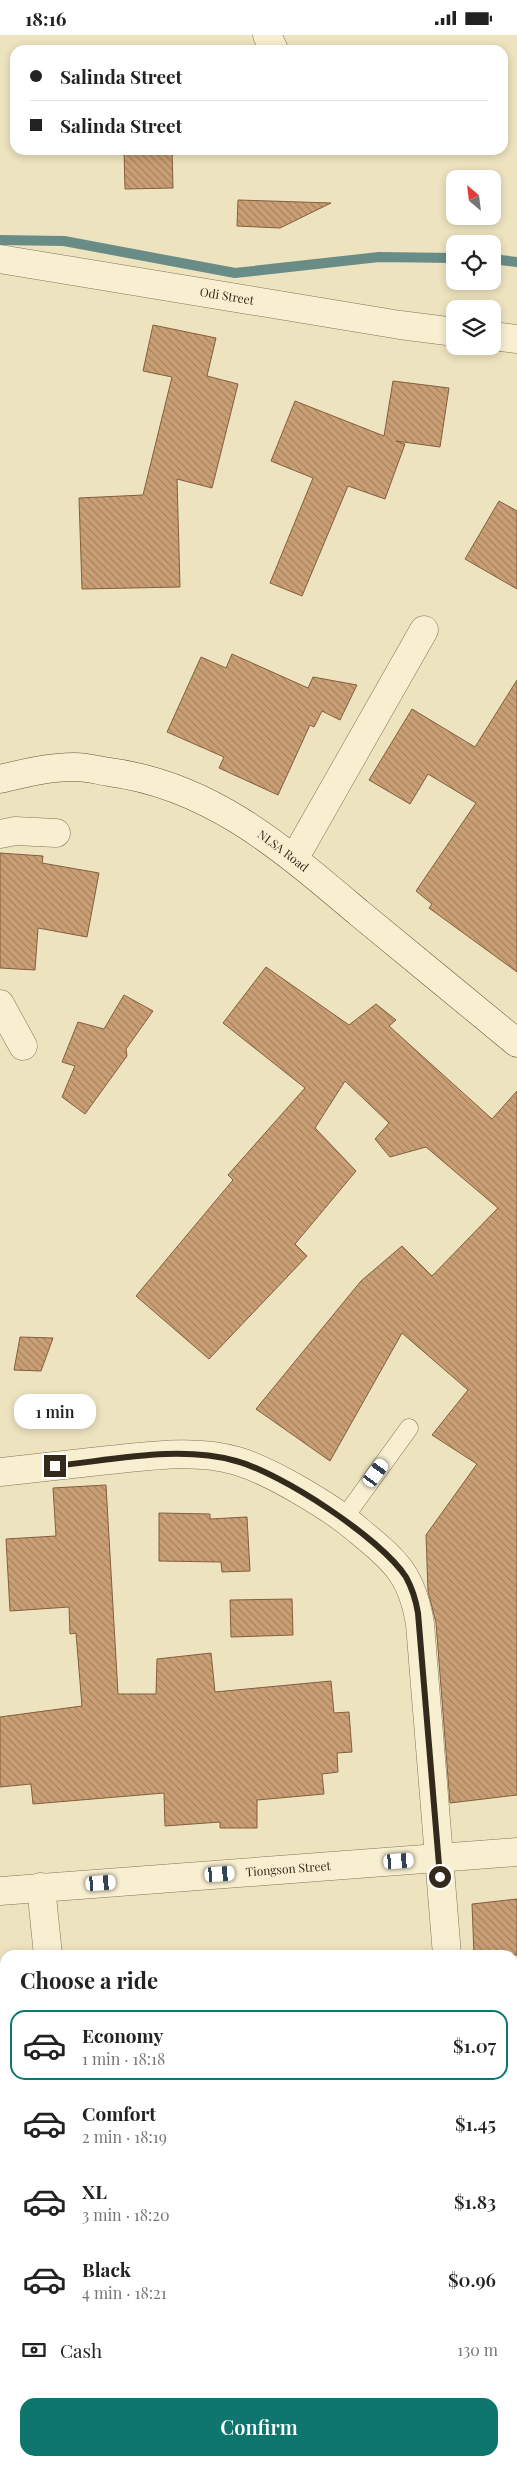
<!DOCTYPE html>
<meta charset="utf-8">
<style>
:root{--surface:#fff;--page:#f6f6f6;--text:#222;--muted:#767676;--line:#e0e0e0;--accent:#0f766e}
body{margin:0;font-family:"Playfair Display",serif;background:var(--page);color:var(--text);height:100vh;display:flex;flex-direction:column;font-size:19px;white-space:nowrap}
*{box-sizing:border-box;margin:0}
p{font-size:16px;color:var(--muted)}
.icon{flex:none;width:28px;height:28px;fill:none;stroke:currentColor;stroke-width:2;stroke-linecap:round;stroke-linejoin:round}
.map{position:relative;flex:1;overflow:hidden}
.sheet{position:absolute;left:0px;top:1915px;width:518px;height:516px;display:flex;flex-direction:column;background:var(--surface);border-radius:15px 15px 0 0;box-shadow:0 2px 8px #0003}
.sheet>*{flex:none}
.guide{position:absolute;left:10px;top:10px;width:498px;height:110px;border-radius:15px;box-shadow:0 2px 8px #0003;display:grid;align-content:center;height:110px;padding:0 20px;background:var(--surface)}
.needle{width:32px;rotate:332deg}
.tools{position:absolute;left:446px;top:135px;display:grid;gap:10px}
.tools a{display:grid;place-items:center;width:55px;height:55px;border-radius:10px;background:var(--surface);box-shadow:0 2px 8px #0003;font-size:25px}
.end{position:absolute;width:22px;height:22px;margin:-11px;border:6px solid #342a1c;background:#fff;box-shadow:0 0 0 2px #fff}
.from{border-radius:50%}
.bubble{position:absolute;height:35px;border-radius:15px;background:var(--surface);box-shadow:0 2px 8px #0003;font-size:16px;font-weight:600;line-height:35px;text-align:center}
.car{position:absolute;width:15px;height:30px;margin:-15px -8px;border-radius:6px;box-shadow:0 0 4px 1px #0007;background:linear-gradient(#fff 24%,#345 0 40%,#fff 0 76%,#345 0 86%,#fff 0)}
.guide b{display:flex;align-items:center;gap:18px;height:48px;font-size:19px}
.guide b+b{border-top:1px solid var(--line)}
.guide i{width:12px;height:12px;background:var(--text)}
ul{padding:0;list-style:none}
li{display:flex;align-items:center;gap:15px;height:70px;margin:0 10px 8px;padding:0 10px;border:2px solid transparent;border-radius:15px}
li div{flex:1}
li b{display:block;font-size:19px}
li em{font-style:normal;font-weight:600}
li.on{border-color:var(--accent)}
li>.icon{width:45px;height:45px;stroke-width:1.5}
h2{padding:0 20px;font-size:22px;line-height:60px}
.pay{display:flex;align-items:center;gap:12px;height:55px;padding:0 20px;font-size:19px}
.pay p{margin-inline-start:auto}
.cta{display:flex;gap:10px;margin-top:auto;padding:10px 20px}
.cta a{flex:1;height:58px;border-radius:15px;background:var(--accent);color:#fff;font-size:20px;font-weight:600;line-height:58px;text-align:center}
.status{display:flex;justify-content:space-between;align-items:center;height:35px;padding:0 25px;background:var(--surface);direction:ltr}
.status svg{height:14px;fill:currentColor}
.map>svg:first-child{display:block}
</style>
<div class="status"><b>18:16</b><svg viewBox="0 0 49 12"><path d="M0 12V9h3v3zM5 12V6h3v6zM10 12V3h3v9zM15 12V0h3v12zM26 1h20v11H26zM47 4h2v5h-2z"/></svg></div>
<div class="map">
<svg width="517" height="2431" viewBox="0 0 517 2431">
<defs>
<pattern id="building-back-hatch" width="6" height="6" patternUnits="userSpaceOnUse" patternTransform="scale(1.25)"><rect width="6" height="6" fill="#ca9f75"/><path d="M-1 5l2 2M0 0l6 6M5-1l2 2" fill="none" stroke="#a5825f"/></pattern>
</defs>
<rect width="100%" height="100%" fill="#ede3bf"/>
<g fill="none" stroke-linecap="round" stroke-linejoin="round">
<g stroke="#6a8c86" stroke-width="10">
<path d="M 0,205 L 64,206 L 235,238 L 379,222 L 455,223"/>
<path d="M 492,224 L 517,227"/>
</g>
</g>
<g fill="url(#building-back-hatch)" stroke="#835f3e">
<path d="M 124,115 L 172,115 L 173,153 L 125,154 Z"/>
<path d="M 238,165 L 331,168 L 280,193 L 237,191 Z"/>
<path d="M 153,290 L 216,303 L 207,341 L 238,349 L 212,453 L 177,444 L 180,552 L 82,554 L 79,463 L 143,460 L 172,342 L 143,336 Z"/>
<path d="M 393,346 L 449,353 L 440,412 L 396,406 L 405,409 L 385,464 L 348,451 L 302,561 L 270,548 L 313,443 L 271,426 L 295,366 L 384,401 Z"/>
<path d="M 499,466 L 517,476 L 517,554 L 465,524 Z"/>
<path d="M 232,619 L 308,653 L 313,642 L 357,650 L 340,685 L 322,676 L 314,692 L 310,690 L 278,760 L 219,733 L 224,722 L 167,697 L 201,622 L 226,633 Z"/>
<path d="M 517,645 L 517,937 L 429,873 L 432,869 L 416,856 L 476,768 L 428,739 L 410,769 L 369,745 L 412,674 L 475,712 Z"/>
<path d="M 0,818 L 43,821 L 42,828 L 99,838 L 87,902 L 38,893 L 35,935 L 0,933 Z"/>
<path d="M 266,932 L 349,990 L 376,969 L 396,985 L 389,991 L 492,1084 L 517,1056 L 517,1760 L 450,1768 L 436,1588 L 428,1556 L 426,1500 L 477,1429 L 432,1400 L 468,1355 L 402,1298 L 330,1426 L 256,1374 L 361,1246 L 402,1211 L 432,1241 L 498,1173 L 426,1112 L 390,1122 L 375,1104 L 389,1088 L 345,1046 L 315,1093 L 356,1136 L 295,1209 L 307,1221 L 209,1324 L 136,1261 L 233,1145 L 228,1140 L 305,1053 L 223,988 Z"/>
<path d="M 124,960 L 153,976 L 126,1014 L 127,1021 L 85,1079 L 62,1062 L 75,1031 L 62,1027 L 78,987 L 104,994 Z"/>
<path d="M 20,1302 L 53,1303 L 41,1336 L 14,1335 Z"/>
<path d="M 106,1450 L 118,1659 L 156,1659 L 157,1624 L 211,1618 L 215,1657 L 331,1646 L 334,1678 L 349,1677 L 352,1717 L 337,1718 L 338,1737 L 322,1739 L 324,1759 L 257,1765 L 257,1793 L 220,1793 L 220,1787 L 165,1791 L 164,1758 L 33,1769 L 31,1749 L 0,1752 L 0,1682 L 82,1671 L 76,1598 L 70,1599 L 69,1572 L 10,1576 L 6,1504 L 56,1501 L 53,1453 Z"/>
<path d="M 159,1478 L 210,1479 L 210,1484 L 247,1482 L 250,1536 L 222,1537 L 221,1527 L 159,1526 Z"/>
<path d="M 292,1564 L 293,1600 L 231,1602 L 230,1565 Z"/>
<path d="M 517,1864 L 517,1920 L 474,1920 L 472,1869 Z"/>
</g>
<g fill="none" stroke-linecap="round" stroke-linejoin="round">
<defs>
<path id="service" d="M 344,1483 L 409,1393"/>
<g id="minor">
<path d="M 267,0 L 274,15"/>
<path id="s1" d="M 0,224 L 400,290 L 455,297"/>
<path d="M 492,301 L 517,304"/>
<path d="M 0,799 L 15,796 L 56,798"/>
<path d="M 294,824 L 424,595"/>
<path d="M 0,969 L 23,1011"/>
<path d="M 0,1437 C 36,1433 73,1429 109,1425 C 150,1421 196,1414 237,1426 C 271,1436 331,1472 358,1495 C 395,1526 412,1539 420,1589 L 447,1920"/>
<path d="M 41,1852 L 48,1920"/>
<path d="M 183,2426 L 184,2431"/>
<path d="M 490,2426 L 491,2431"/>
</g>
<g id="tertiary">
<path id="s2" d="M 0,1856 L 517,1817"/>
</g>
<g id="secondary">
<path id="s3" d="M 0,744 C 25,738 49,732 75,732 C 86,732 97,735 109,737 C 211,750 283,814 359,878 C 412,921 464,965 517,1008"/>
</g>
</defs>
<use href="#service" stroke="#857358" stroke-width="19"/>
<use href="#minor" stroke="#857358" stroke-width="29"/>
<use href="#tertiary" stroke="#857358" stroke-width="29"/>
<use href="#secondary" stroke="#66543b" stroke-width="29"/>
<use href="#service" stroke="#f8efd1" stroke-width="18"/>
<use href="#minor" stroke="#f8efd1" stroke-width="28"/>
<use href="#tertiary" stroke="#f8efd1" stroke-width="28"/>
<use href="#secondary" stroke="#f8efd1" stroke-width="28"/>
</g>
<g fill="none" stroke-linecap="round" stroke-linejoin="round">
<path stroke="#342a1c" stroke-width="6" d="M 55,1431 C 113,1425 179,1410 236,1426 C 281,1438 381,1503 406,1542 C 412,1553 416,1566 418,1578 L 440,1842"/>
</g>
<g text-anchor="middle" stroke-width="5" stroke-linejoin="round" paint-order="stroke">
<g font-size="12" fill="#342a1c" stroke="#f4ecce">
<text dy="4" stroke="none"><textPath href="#s1" startOffset="230">Odi Street</textPath></text>
<text dy="4" stroke="none"><textPath href="#s3" startOffset="304">NLSA Road</textPath></text>
<text dy="4" stroke="none"><textPath href="#s2" startOffset="289">Tiongson Street</textPath></text>
</g>
</g>
</svg>
<div class="tools">
<a><svg class="needle" viewBox="-14 -14 28 28"><path d="M0-13l5 13h-10z" fill="#e53935"/><path d="M0 13l5-13h-10z" fill="#767676"/></svg></a>
<a><svg class="icon" aria-label="locate" viewBox="0 0 24 24"><circle cx="12" cy="12" r="6"/><path d="M12 2v4M12 18v4M2 12h4M18 12h4"/></svg></a>
<a><svg class="icon" aria-label="layers" viewBox="0 0 24 24"><path d="M12 4l9 5-9 5-9-5zM3 14l9 5 9-5"/></svg></a>
</div>
<i class="end from" style="left:440px;top:1842px"></i>
<i class="end" style="left:55px;top:1431px"></i>
<div class="bubble" style="left:14px;top:1359px;width:82px">1 min</div>
<i class="car" style="left:376px;top:1438px;rotate:36deg"></i>
<i class="car" style="left:399px;top:1826px;rotate:86deg"></i>
<i class="car" style="left:220px;top:1839px;rotate:86deg"></i>
<i class="car" style="left:101px;top:1848px;rotate:86deg"></i>
<div class="guide">
<b><i class="from"></i>Salinda Street</b>
<b><i></i>Salinda Street</b>
</div>
<section class="sheet">
<h2>Choose a ride</h2>
<ul>
<li class="on"><svg class="icon" aria-label="car" viewBox="0 0 24 24"><path d="M5 17H2v-5l4-1 3-4h7l3 4 3 1v5h-3M9 17h6M6 11h13"/><circle cx="7" cy="17" r="2"/><circle cx="17" cy="17" r="2"/></svg><div><b>Economy</b><p>1 min · 18:18</p></div><em>$1.07</em></li>
<li><svg class="icon" aria-label="car" viewBox="0 0 24 24"><path d="M5 17H2v-5l4-1 3-4h7l3 4 3 1v5h-3M9 17h6M6 11h13"/><circle cx="7" cy="17" r="2"/><circle cx="17" cy="17" r="2"/></svg><div><b>Comfort</b><p>2 min · 18:19</p></div><em>$1.45</em></li>
<li><svg class="icon" aria-label="car" viewBox="0 0 24 24"><path d="M5 17H2v-5l4-1 3-4h7l3 4 3 1v5h-3M9 17h6M6 11h13"/><circle cx="7" cy="17" r="2"/><circle cx="17" cy="17" r="2"/></svg><div><b>XL</b><p>3 min · 18:20</p></div><em>$1.83</em></li>
<li><svg class="icon" aria-label="car" viewBox="0 0 24 24"><path d="M5 17H2v-5l4-1 3-4h7l3 4 3 1v5h-3M9 17h6M6 11h13"/><circle cx="7" cy="17" r="2"/><circle cx="17" cy="17" r="2"/></svg><div><b>Black</b><p>4 min · 18:21</p></div><em>$0.96</em></li>
</ul>
<div class="pay"><svg class="icon" aria-label="cash" viewBox="0 0 24 24"><path d="M3 7h18v10H3z"/><circle cx="12" cy="12" r="2"/></svg>Cash<p>130 m</p></div>
<div class="cta"><a>Confirm</a></div>
</section>
</div>
